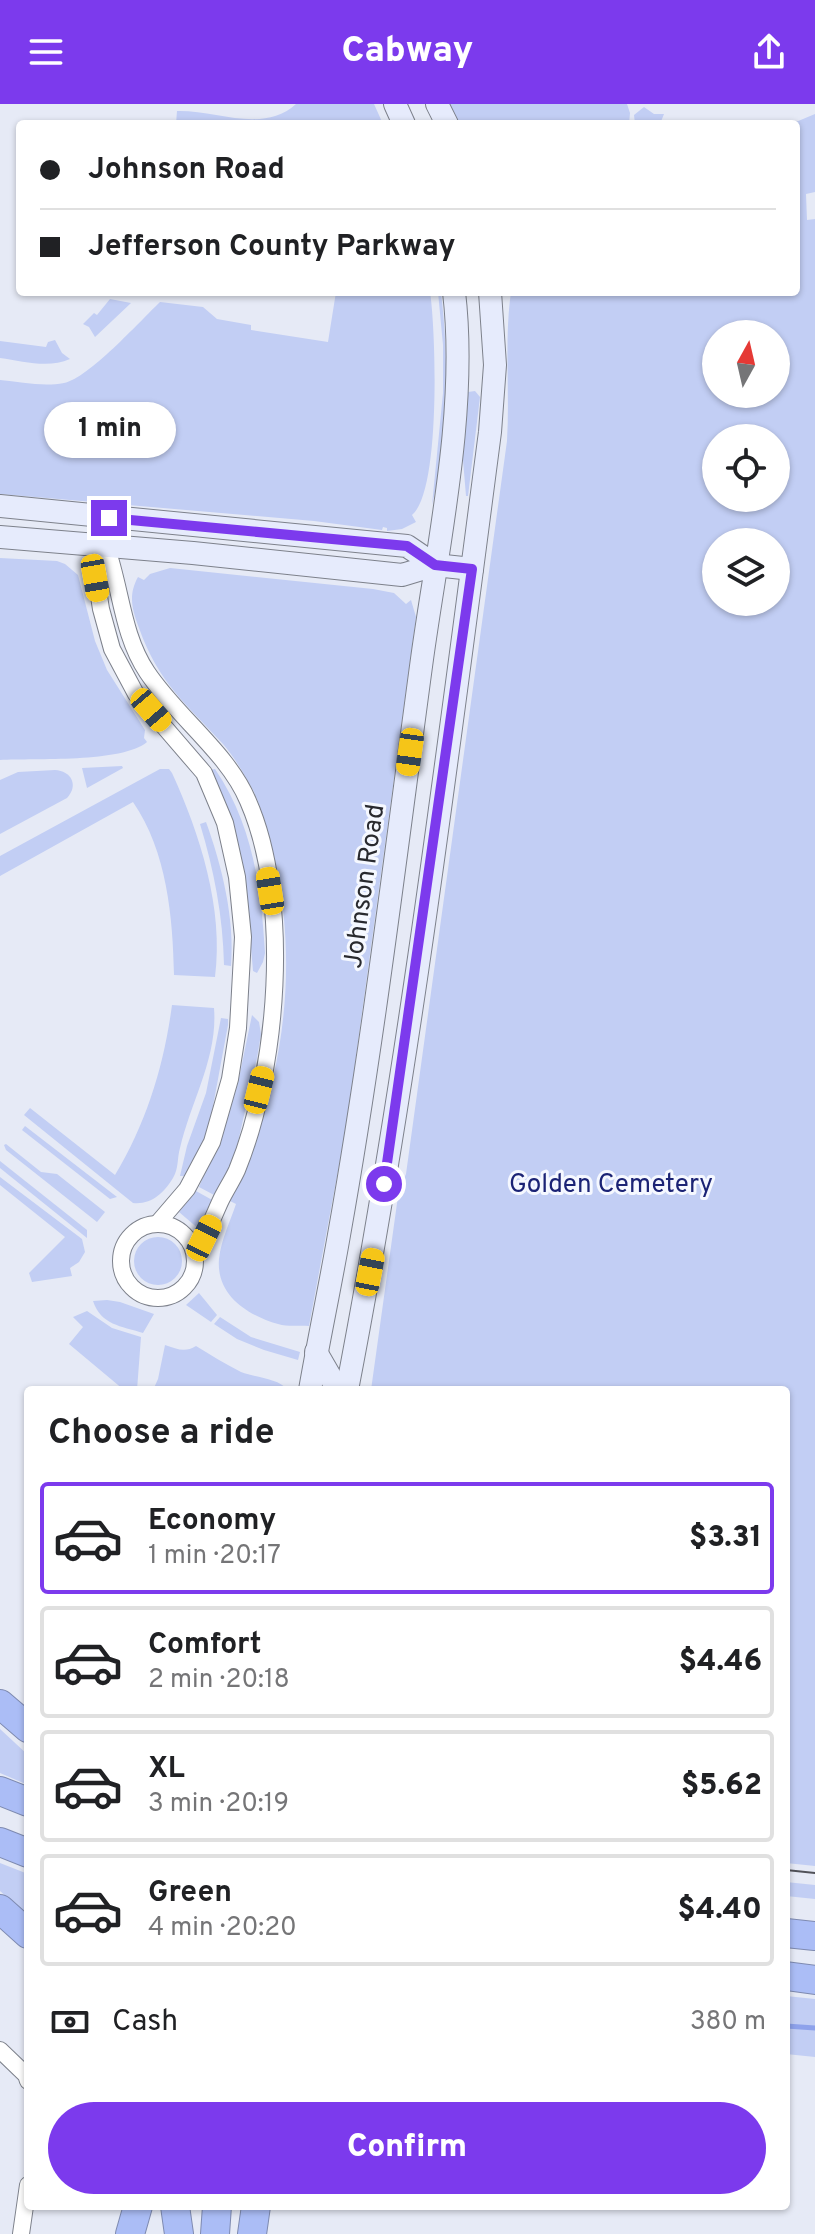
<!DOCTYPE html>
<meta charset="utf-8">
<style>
:root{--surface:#fff;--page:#f2f2f2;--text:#202124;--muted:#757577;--line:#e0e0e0;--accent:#7c3aed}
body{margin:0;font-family:Overpass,sans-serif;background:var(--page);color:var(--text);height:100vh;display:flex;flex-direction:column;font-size:30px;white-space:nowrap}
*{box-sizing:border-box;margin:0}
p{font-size:26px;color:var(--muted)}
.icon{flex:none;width:44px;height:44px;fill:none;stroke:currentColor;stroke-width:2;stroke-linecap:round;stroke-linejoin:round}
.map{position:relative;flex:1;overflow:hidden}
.drawer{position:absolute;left:24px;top:1282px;width:766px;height:824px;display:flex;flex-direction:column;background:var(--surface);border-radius:8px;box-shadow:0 2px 6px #0004}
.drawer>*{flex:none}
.hud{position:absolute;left:16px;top:16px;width:784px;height:176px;border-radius:8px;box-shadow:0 2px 6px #0004;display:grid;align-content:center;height:176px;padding:0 24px;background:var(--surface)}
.needle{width:52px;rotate:8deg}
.buttons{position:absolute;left:702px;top:216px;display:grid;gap:16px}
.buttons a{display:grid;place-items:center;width:88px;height:88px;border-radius:50%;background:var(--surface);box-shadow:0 2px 6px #0004;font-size:40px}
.end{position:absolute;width:36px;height:36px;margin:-18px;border:10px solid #7c3aed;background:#fff;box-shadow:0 0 0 4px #fff}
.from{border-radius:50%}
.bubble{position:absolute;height:56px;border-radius:28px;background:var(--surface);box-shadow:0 2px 6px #0004;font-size:26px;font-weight:800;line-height:56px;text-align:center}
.car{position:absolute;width:24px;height:48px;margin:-24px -12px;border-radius:10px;box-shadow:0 0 6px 2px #0007;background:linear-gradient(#f5c518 24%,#345 0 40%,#f5c518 0 76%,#345 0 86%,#f5c518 0)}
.hud b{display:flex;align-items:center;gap:28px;height:76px;font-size:30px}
.hud b+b{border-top:2px solid var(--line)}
.hud i{width:20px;height:20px;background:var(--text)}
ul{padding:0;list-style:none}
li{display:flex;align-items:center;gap:24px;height:112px;margin:0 16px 12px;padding:0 8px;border:4px solid var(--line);border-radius:8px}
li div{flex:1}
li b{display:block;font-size:30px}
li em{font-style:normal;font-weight:800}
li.selected{border-color:var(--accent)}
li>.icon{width:72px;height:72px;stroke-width:1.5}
h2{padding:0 24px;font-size:36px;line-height:96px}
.pay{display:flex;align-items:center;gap:20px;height:88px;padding:0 24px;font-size:30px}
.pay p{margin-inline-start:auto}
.cta{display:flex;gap:16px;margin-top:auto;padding:16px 24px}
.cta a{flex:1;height:92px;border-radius:48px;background:var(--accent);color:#fff;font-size:32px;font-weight:800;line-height:92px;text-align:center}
header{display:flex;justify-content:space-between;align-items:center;height:104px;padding:0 24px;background:var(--accent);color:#fff;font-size:36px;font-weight:800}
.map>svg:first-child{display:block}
</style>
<header><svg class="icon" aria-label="menu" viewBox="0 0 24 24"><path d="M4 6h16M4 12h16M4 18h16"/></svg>Cabway<svg class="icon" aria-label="share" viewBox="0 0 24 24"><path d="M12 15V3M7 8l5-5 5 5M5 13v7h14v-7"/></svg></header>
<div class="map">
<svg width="815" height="2130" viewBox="0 0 815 2130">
<rect width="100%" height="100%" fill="#e6eaf6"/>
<g fill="#c2cef4" fill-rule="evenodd">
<path d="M 296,0 L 374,0 L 383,20 L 176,20 L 177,7 C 217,6 263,30 296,0 Z"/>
<path d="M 450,0 L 627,0 L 630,9 L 629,20 L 456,20 Z"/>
<path d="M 644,3 L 654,10 L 664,10 L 660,20 L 635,20 L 634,11 Z"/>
<path d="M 815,10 L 815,88 L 806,90 L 807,116 L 815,115 L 815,1762 L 786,1759 L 786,1286 L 371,1286 L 399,1085 L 406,1070 L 507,337 C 510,287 504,237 511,188 L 796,188 L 796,20 L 791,20 ZM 716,230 L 776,230 L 776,290 L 716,290 ZM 776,334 L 776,394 L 716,394 L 716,334 ZM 716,438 L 776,438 L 776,498 L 716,498 Z"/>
<path d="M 336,188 L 430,188 C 436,227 441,387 412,411 L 416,418 L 402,425 L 387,427 L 387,424 L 383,423 L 382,426 L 314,417 L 0,390 L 0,276 C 21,278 43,283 64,279 C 89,274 139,218 160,198 L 203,203 L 217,215 L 251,221 L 251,226 L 328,238 Z"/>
<path d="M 438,188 L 441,188 C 449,257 449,333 432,401 L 443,289 L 443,241 Z"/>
<path d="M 110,195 L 131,199 L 95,233 L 89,223 L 83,220 L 94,209 L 97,211 Z"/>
<path d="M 55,236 L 62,249 L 70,255 C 48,265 23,257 0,254 L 0,237 L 46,243 L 48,238 Z"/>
<path d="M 475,287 L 480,293 L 468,392 L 466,392 L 462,344 L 467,292 L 468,288 Z"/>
<path d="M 0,454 L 57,457 L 65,460 L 78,471 L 95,537 L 107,566 L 145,626 L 144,634 L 147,638 C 122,659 35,654 0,656 Z"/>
<path d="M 170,464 L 373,485 L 394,489 L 406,500 L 411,496 L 416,513 L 347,1019 L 309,1222 C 299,1221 288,1223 278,1220 C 247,1211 216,1191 219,1155 C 221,1136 230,1118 236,1100 L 230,1097 C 280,991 300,877 276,761 C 270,736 264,709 253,686 C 244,670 235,654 223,640 C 186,600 158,578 139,524 C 132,505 128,491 138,473 L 144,476 L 150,470 Z"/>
<path d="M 122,662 L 123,664 L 87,684 L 82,664 Z"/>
<path d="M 160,665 L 169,665 L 172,669 C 200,730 224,805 215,873 L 174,871 C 173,814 167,747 133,698 L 0,772 L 0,752 Z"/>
<path d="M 215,665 C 253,721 261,783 265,849 L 263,858 L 257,869 L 253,867 L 246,786 L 210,666 Z"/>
<path d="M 55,666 C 71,667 79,681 67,694 L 0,730 L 0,676 L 18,668 Z"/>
<path d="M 206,718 C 222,762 235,815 231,862 L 224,861 C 223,812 214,766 200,720 Z"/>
<path d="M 172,901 L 214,904 C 218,953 191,997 180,1044 C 177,1054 179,1064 173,1074 C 164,1089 151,1101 133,1099 L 24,1011 L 30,1004 L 115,1071 C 147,1018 164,961 172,901 Z"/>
<path d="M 252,911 L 259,918 L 261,930 L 257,954 L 233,1060 L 216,1092 L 199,1083 L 227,1016 L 238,979 Z"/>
<path d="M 221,914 L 228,915 L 228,921 L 208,1029 L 204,1041 L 186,1072 L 180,1072 L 187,1042 L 206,989 Z"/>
<path d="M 25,1022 L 117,1093 L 110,1095 L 22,1026 Z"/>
<path d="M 6,1040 L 41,1068 L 57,1070 L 105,1108 L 97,1118 L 6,1046 L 4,1041 Z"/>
<path d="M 0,1057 L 87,1126 L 87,1134 L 0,1064 Z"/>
<path d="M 0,1073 L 82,1135 L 85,1148 L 79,1158 L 70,1164 L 72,1172 L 32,1178 L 29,1169 L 65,1133 L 0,1081 Z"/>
<path d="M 196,1087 L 214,1097 L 200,1126 L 179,1108 Z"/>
<circle cx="158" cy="1157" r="24"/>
<path d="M 199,1189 L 217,1211 L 211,1218 L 186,1201 Z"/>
<path d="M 107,1196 L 120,1198 L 154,1210 L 143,1229 C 121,1222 101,1221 93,1197 Z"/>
<path d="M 87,1207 L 112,1224 L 141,1233 L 137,1286 L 124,1286 L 69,1240 L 83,1223 L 73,1213 Z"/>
<path d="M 220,1213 L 251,1233 L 300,1248 L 298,1256 L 264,1246 L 237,1235 L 214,1220 Z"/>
<path d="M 165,1241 C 177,1245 185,1249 196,1242 C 211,1251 225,1260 241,1268 C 256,1274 278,1274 288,1286 L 153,1286 L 158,1275 Z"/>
<path d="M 0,1625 L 28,1651 L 28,1681 L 0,1669 Z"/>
<path d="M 0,1759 L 28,1770 L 28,1811 L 0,1787 Z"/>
<path d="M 786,1778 L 815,1781 L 815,1795 L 786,1792 Z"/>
<path d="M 786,1892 L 815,1895 L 815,1953 L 786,1950 Z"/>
</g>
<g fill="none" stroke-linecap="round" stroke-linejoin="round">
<path stroke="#8ea2eb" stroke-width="5" d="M 786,1922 L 815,1924"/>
<defs>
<g id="street">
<path d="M 109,414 L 106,442 L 95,467 L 101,505 L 112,545 L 136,590 L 204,669 L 225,719 L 237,773 L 243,833 L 238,924 L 230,975 L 212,1038 L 187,1085 L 157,1120"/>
<path d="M 106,442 C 121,483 122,531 147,568 C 176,612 228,649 248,697 C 292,797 278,966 237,1066 C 232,1077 225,1087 220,1098 C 212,1116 204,1135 195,1153"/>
<circle cx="158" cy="1157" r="37"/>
<path d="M 0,1946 L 26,1971 L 28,1977"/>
<path d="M 21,2130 L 28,2081"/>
</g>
<g id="secondary">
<path d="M 395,0 L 404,20"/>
<path d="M 437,0 L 447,20"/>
<path d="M 0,402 L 407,442 L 435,461"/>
<path d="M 0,433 L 193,449 L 402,471 L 435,461 L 472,465"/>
<path d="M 316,1248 L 338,1286"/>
<path d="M 310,1286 C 319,1234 330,1183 339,1131 C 373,940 396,747 422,555 C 438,439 468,304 454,188"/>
<path d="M 347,1286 C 408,969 448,648 490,328 L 495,261 L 490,188"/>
</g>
<g id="highway">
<path d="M 0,1600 L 28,1624"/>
<path d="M 0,1687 L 28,1698"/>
<path d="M 0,1738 L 28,1749"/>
<path d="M 0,1805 L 28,1830"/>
<path d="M 786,1829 L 815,1832"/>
<path d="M 786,1872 L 815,1876"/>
<path d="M 175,2102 L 179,2130"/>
<path d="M 130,2130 L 138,2102"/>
<path d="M 215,2130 L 217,2102"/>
<path d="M 252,2130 L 256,2102"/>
</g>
</defs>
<use href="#street" stroke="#7d818b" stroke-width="18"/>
<use href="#secondary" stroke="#7d818b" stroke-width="24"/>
<use href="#highway" stroke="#7e8ab0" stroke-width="30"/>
<use href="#street" stroke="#fff" stroke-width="16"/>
<use href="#secondary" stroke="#e6ebfc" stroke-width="22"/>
<use href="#highway" stroke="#abbdf6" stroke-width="28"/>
<path stroke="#515259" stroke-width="2" d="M 786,1766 L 815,1769"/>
</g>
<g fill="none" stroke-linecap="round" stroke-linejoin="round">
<path stroke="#7c3aed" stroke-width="10" d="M 109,414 L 407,442 L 435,461 L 472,465 L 384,1080"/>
</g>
<g text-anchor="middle" stroke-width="6" stroke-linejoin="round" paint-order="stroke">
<g font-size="26" fill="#292a2f" stroke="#f5f8ff">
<text transform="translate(363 782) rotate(-82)" y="9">Johnson Road</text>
</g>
<g font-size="26" fill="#1b2375" stroke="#f5f8ff">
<text x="611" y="1088">Golden Cemetery</text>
</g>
</g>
</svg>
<div class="buttons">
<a><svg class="needle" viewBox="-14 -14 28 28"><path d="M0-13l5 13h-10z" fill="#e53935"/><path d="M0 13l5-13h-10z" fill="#757577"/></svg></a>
<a><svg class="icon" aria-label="locate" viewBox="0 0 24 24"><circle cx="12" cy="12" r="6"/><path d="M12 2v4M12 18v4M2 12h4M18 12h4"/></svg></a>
<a><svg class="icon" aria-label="layers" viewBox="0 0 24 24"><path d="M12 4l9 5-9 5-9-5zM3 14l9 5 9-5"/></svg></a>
</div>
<i class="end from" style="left:384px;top:1080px"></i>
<i class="end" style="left:109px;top:414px"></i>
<div class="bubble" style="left:44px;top:298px;width:132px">1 min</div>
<i class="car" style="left:95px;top:474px;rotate:170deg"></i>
<i class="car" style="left:151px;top:606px;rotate:139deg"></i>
<i class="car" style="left:410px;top:648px;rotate:188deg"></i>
<i class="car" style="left:270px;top:787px;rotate:351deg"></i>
<i class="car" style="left:259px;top:986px;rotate:14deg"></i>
<i class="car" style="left:204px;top:1134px;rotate:26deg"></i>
<i class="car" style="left:370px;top:1168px;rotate:11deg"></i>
<div class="hud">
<b><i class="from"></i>Johnson Road</b>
<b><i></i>Jefferson County Parkway</b>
</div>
<section class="drawer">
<h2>Choose a ride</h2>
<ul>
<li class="selected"><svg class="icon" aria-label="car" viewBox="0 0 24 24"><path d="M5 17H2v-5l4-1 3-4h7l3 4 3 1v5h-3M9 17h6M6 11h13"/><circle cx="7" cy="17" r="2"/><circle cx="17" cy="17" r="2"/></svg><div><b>Economy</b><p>1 min · 20:17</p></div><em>$3.31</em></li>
<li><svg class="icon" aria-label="car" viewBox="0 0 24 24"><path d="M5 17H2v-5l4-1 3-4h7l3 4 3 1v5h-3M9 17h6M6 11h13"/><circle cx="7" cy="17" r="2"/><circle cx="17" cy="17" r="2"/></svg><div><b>Comfort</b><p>2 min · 20:18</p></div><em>$4.46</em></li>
<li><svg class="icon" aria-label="car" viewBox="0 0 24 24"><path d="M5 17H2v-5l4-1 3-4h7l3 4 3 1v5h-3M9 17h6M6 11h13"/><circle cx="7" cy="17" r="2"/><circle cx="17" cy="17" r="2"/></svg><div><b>XL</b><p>3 min · 20:19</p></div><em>$5.62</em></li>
<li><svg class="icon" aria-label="car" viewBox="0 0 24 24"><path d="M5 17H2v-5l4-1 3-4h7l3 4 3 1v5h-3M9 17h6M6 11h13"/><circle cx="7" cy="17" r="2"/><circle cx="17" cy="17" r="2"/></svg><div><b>Green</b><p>4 min · 20:20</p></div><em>$4.40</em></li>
</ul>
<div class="pay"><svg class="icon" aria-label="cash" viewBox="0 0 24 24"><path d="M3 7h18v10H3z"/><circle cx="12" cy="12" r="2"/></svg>Cash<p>380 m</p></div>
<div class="cta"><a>Confirm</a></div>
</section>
</div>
